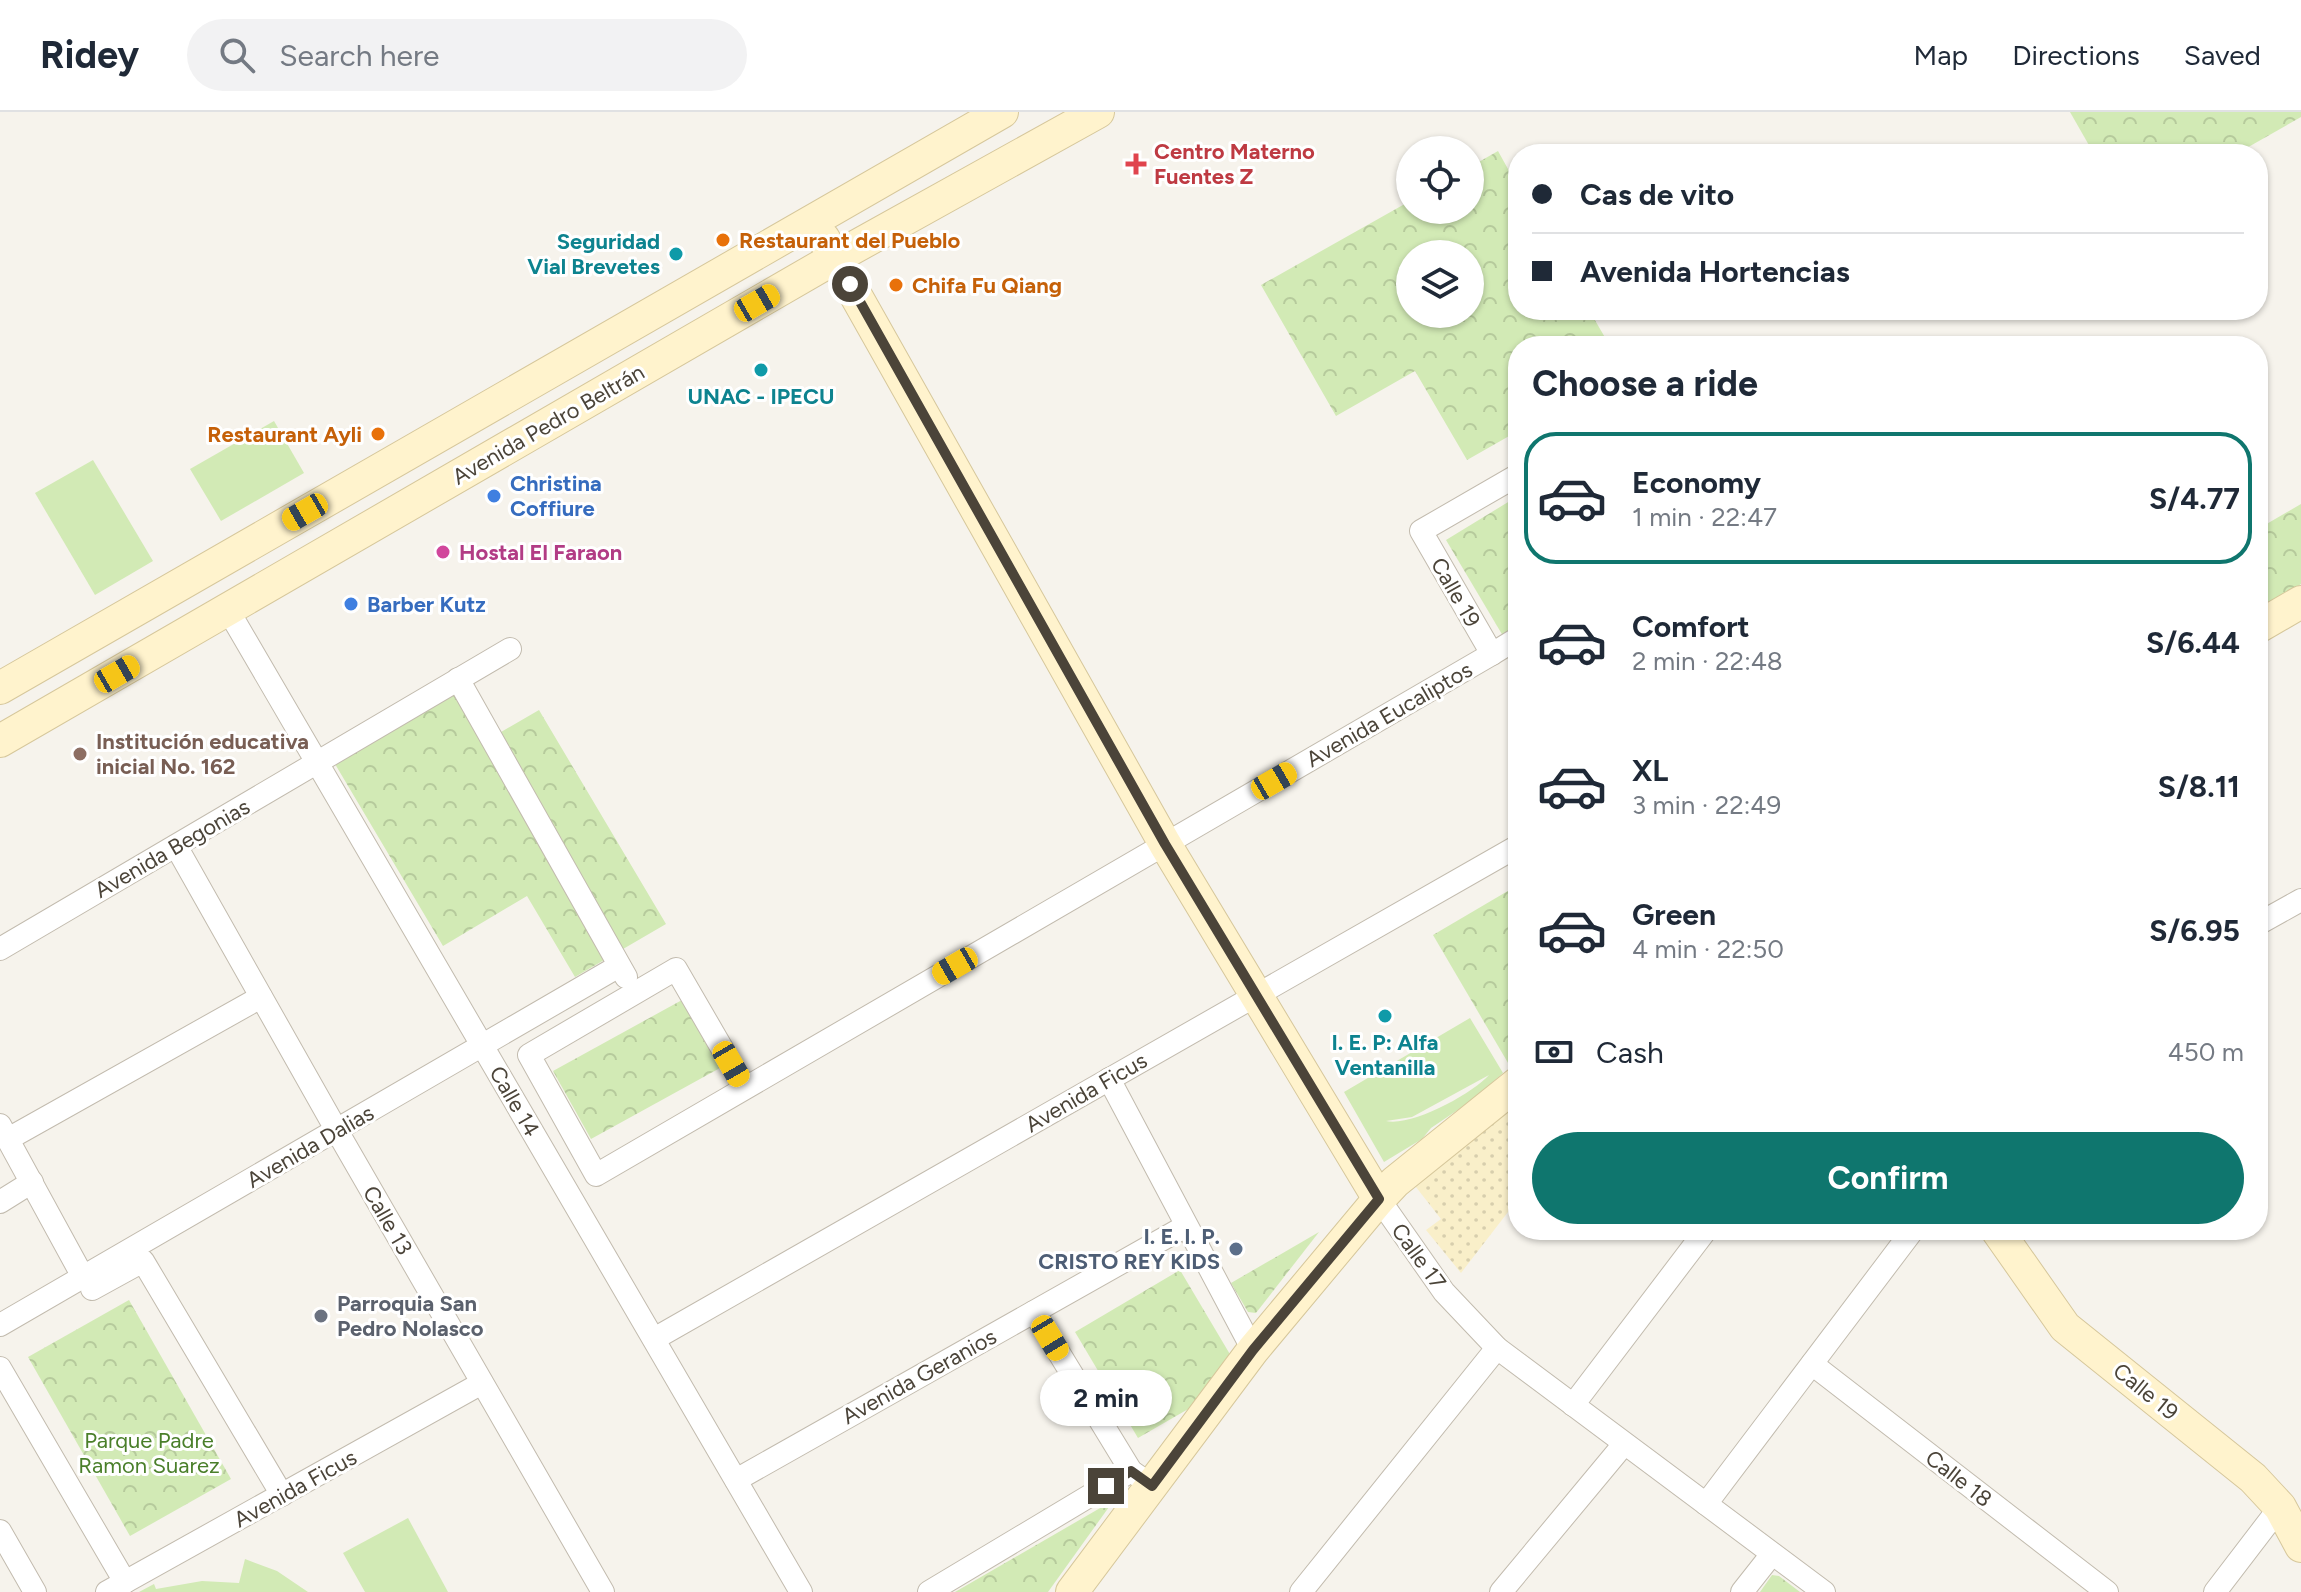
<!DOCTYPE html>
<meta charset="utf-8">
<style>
:root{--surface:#fff;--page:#f2f2f3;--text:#1f2937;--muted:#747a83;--line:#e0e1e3;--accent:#0f766e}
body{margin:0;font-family:Figtree,sans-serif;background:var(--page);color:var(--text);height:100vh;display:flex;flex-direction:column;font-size:30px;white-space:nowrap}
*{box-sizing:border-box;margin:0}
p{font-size:26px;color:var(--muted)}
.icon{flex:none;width:44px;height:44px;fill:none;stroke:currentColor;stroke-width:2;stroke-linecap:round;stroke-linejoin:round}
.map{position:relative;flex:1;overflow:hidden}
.side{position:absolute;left:1508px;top:224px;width:760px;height:904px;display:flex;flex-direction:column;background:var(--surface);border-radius:32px;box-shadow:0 2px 6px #0004}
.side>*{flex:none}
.hud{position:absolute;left:1508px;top:32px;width:760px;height:176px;border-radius:32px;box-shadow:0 2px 6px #0004;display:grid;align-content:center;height:176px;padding:0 24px;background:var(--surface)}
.tools{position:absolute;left:1396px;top:24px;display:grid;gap:16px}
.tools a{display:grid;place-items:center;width:88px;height:88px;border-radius:50%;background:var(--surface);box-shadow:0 2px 6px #0004;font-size:40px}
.end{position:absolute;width:36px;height:36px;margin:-18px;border:10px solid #4b4439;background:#fff;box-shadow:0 0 0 4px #fff}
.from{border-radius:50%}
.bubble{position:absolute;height:56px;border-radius:28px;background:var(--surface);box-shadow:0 2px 6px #0004;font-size:26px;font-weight:700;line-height:56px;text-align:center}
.car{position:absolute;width:24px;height:48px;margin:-24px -12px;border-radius:10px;box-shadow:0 0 6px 2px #0007;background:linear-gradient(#f5c518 24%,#345 0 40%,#f5c518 0 76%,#345 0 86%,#f5c518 0)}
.hud b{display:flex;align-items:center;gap:28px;height:76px;font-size:30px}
.hud b+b{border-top:2px solid var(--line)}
.hud i{width:20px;height:20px;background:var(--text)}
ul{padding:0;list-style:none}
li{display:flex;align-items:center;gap:24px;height:132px;margin:0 16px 12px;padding:0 8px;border:4px solid transparent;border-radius:32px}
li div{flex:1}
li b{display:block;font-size:30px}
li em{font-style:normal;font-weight:700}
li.current{border-color:var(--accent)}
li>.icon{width:72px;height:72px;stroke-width:1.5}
h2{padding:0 24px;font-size:36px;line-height:96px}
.pay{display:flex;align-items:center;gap:20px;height:88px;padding:0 24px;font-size:30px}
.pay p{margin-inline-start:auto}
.cta{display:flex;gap:16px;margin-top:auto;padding:16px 24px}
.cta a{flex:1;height:92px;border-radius:48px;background:var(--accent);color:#fff;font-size:32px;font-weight:700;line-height:92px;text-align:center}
header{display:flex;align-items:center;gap:48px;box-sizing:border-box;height:112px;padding:0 40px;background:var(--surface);border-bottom:2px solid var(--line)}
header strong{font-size:38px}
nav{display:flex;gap:44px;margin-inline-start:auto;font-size:28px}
.search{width:560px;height:72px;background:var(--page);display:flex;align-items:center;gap:20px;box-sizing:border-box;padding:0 28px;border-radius:44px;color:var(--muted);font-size:30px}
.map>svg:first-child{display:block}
</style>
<header>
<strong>Ridey</strong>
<div class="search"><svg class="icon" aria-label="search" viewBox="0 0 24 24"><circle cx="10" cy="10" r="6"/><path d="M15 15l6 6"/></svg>Search here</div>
<nav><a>Map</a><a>Directions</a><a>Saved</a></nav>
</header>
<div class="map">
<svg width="2301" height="1480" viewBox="0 0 2301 1480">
<defs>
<pattern id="sand-dots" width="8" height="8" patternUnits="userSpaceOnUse" patternTransform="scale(2)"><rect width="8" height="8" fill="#f9efc9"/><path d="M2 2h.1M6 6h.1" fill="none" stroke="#d7cead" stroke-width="1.8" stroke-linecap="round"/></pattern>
<pattern id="park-crowns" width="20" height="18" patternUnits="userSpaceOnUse" patternTransform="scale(2)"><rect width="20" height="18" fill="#d2eab5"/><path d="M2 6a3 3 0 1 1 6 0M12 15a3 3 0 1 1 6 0" fill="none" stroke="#b6ca9c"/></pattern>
</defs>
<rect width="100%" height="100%" fill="#f6f3ec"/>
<g fill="#d2eab5" fill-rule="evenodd">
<path d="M 274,309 L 304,361 L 221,409 L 190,357 Z"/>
<path d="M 93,348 L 153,449 L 95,483 L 35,381 Z"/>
<path d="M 1470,906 L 1503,961 L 1474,987 L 1431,1016 L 1422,1027 L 1384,1050 L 1344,980 ZM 1489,963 C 1473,981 1412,1015 1386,1009 L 1412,1005 Z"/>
<path d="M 408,1406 L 448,1480 L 365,1480 L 343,1441 Z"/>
<path d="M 245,1447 L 277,1459 L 308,1480 L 139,1480 L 154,1472 L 156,1477 L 202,1469 L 239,1471 Z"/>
</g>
<path fill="url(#sand-dots)" d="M 1518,987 L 1518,1087 L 1461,1161 L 1426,1118 L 1441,1107 L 1412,1070 Z"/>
<g fill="url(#park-crowns)" fill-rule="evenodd">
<path d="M 2070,0 L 2301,0 L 2301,5 L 2236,42 L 2094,42 Z"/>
<path d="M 1498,39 L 1518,75 L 1518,198 L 1589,198 L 1610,234 L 1518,234 L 1518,319 L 1467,348 L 1415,259 L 1336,304 L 1261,173 L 1410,89 L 1410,98 L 1470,98 L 1470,55 ZM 1470,142 L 1470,202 L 1410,202 L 1410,142 Z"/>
<path d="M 1518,384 L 1518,522 L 1506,529 L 1446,428 Z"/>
<path d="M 2301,392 L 2301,472 L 2258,502 L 2258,417 Z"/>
<path d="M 455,581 L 484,630 L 539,598 L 666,812 L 575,865 L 527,784 L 443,834 L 335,652 Z"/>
<path d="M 1518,773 L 1518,951 L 1511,956 L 1433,823 Z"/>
<path d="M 682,888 L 720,956 L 591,1027 L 553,959 Z"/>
<path d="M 1319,1120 L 1256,1201 L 1248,1200 L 1231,1171 Z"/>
<path d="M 1180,1158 L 1231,1244 L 1190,1296 L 1138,1326 L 1075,1220 Z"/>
<path d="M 129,1188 L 231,1367 L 130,1424 L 28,1245 Z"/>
<path d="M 1114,1388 L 1048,1480 L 955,1480 Z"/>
<path d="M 1772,1463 L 1779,1464 L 1800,1480 L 1760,1480 Z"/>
</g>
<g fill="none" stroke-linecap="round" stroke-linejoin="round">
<defs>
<g id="street">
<path d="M 228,498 L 801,1480"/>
<path d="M 1492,542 L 1421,419 L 1518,363"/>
<path d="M 458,567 L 626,865"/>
<path d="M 176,734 L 337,1019 L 603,1480"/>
<path d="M 2258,812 L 2301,788"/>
<path d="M 0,837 L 510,537"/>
<path d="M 1109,967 L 1253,1238"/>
<path d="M 745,976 L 676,857 L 529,943 L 596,1063 L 1492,542 L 1518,526"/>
<path d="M 0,1013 L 83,1165"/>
<path d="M 8,1027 L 261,885"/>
<path d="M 1379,1087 L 1444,1180 L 1497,1236 L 1824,1480"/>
<path d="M 0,1090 L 32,1070"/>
<path d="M 92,1177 L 143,1149 L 282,1383"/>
<path d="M 1034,1200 L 1131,1359 L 1141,1366"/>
<path d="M 0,1213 L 619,854"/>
<path d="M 654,1227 L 1518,734"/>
<path d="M 1812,1252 L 2107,1480"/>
<path d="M 0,1256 L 125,1470"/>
<path d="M 1573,1293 L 1706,1118"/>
<path d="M 736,1368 L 1186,1114"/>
<path d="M 1706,1392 L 1913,1118"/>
<path d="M 0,1419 L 35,1480"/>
<path d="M 107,1480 L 482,1271"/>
<path d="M 929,1480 L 1131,1359"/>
<path d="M 1301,1480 L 1497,1236"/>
<path d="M 1501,1480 L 1624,1332"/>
<path d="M 1742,1480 L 1772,1442"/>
<path d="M 2215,1480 L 2280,1395"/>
</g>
<g id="secondary">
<path d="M 824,127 L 1165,732 L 1379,1087"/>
<path d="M 2258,515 L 2301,490"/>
<path d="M 0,576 L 1002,0"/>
<path d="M 0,629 L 835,146 L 1098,0"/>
<path d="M 1997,1118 L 2065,1215 L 2253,1366 L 2280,1395 L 2301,1434"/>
<path d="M 1072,1480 L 1253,1238 L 1379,1087 L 1395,1070 L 1518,971"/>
</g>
</defs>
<use href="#street" stroke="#c2bbae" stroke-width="24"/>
<use href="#secondary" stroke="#d6c79b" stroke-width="34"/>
<use href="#street" stroke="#fff" stroke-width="22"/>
<use href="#secondary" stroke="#fff3cd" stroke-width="32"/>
</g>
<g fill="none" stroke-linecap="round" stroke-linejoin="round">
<path stroke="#4b4439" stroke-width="10" d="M 850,172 L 1165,732 L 1379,1087 L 1253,1238 L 1152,1374 L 1131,1359 L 1106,1374"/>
</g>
<path fill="#e0444e" stroke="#fff" stroke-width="3" d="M1132 40h8v8h8v8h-8v8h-8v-8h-8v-8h8z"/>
<g fill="#e8710a" stroke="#fff" stroke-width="3">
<circle cx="723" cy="128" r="8"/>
<circle cx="896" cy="173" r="8"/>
<circle cx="378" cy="322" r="8"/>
</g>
<g fill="#0f9aa8" stroke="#fff" stroke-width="3">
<circle cx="676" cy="142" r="8"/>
<circle cx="761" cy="258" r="8"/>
<circle cx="1385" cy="904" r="8"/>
</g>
<g fill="#3f7fe0" stroke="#fff" stroke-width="3">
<circle cx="494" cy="384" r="8"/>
<circle cx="351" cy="492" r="8"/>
</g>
<circle fill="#d1479c" stroke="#fff" stroke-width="3" cx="443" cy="440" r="8"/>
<circle fill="#8d6e63" stroke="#fff" stroke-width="3" cx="80" cy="642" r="8"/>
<circle fill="#5c6f8a" stroke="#fff" stroke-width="3" cx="1236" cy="1137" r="8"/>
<circle fill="#6b7280" stroke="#fff" stroke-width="3" cx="321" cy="1204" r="8"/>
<g text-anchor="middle" stroke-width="6" stroke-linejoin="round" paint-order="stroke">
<g font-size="22" font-weight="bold" fill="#be3a42" stroke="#fff" text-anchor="start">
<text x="1154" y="47">Centro Materno<tspan x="1154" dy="25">Fuentes Z</tspan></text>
</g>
<g font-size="22" font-weight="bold" fill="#c56008" stroke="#fff" text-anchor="start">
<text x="739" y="136">Restaurant del Pueblo</text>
<text x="912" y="181">Chifa Fu Qiang</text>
<text x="362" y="330" text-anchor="end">Restaurant Ayli</text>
</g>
<g font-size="22" font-weight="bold" fill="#0d838f" stroke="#fff">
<text x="660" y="137" text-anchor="end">Seguridad<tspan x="660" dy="25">Vial Brevetes</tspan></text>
<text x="761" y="292">UNAC - IPECU</text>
<text x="1385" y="938">I. E. P: Alfa<tspan x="1385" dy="25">Ventanilla</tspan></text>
</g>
<g font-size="22" fill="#4b4439" stroke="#fff">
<text transform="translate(548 312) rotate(-30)" y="8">Avenida Pedro Beltrán</text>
<text transform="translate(1456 480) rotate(60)" y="8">Calle 19</text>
<text transform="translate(1389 602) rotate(-30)" y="8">Avenida Eucaliptos</text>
<text transform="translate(172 736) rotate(-30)" y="8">Avenida Begonias</text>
<text transform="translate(1086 980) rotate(-30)" y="8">Avenida Ficus</text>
<text transform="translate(515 989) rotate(60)" y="8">Calle 14</text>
<text transform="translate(310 1034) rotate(-30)" y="8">Avenida Dalias</text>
<text transform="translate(388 1108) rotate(60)" y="8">Calle 13</text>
<text transform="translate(1419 1144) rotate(54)" y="8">Calle 17</text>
<text transform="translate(919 1264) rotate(-29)" y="8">Avenida Geranios</text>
<text transform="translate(2146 1279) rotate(39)" y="8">Calle 19</text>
<text transform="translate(1959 1366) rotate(38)" y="8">Calle 18</text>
<text transform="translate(295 1376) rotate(-29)" y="8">Avenida Ficus</text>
</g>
<g font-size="22" font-weight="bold" fill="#366cbe" stroke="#fff" text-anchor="start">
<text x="510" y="379">Christina<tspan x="510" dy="25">Coffiure</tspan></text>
<text x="367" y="500">Barber Kutz</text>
</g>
<g font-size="22" font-weight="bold" fill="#b23c85" stroke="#fff" text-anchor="start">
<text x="459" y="448">Hostal El Faraon</text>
</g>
<g font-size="22" font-weight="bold" fill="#785e54" stroke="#fff" text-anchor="start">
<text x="96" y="637">Institución educativa<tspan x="96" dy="25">inicial No. 162</tspan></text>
</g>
<g font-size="22" font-weight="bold" fill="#4e5e75" stroke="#fff" text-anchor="end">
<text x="1220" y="1132">I. E. I. P.<tspan x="1220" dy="25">CRISTO REY KIDS</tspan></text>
</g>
<g font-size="22" font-weight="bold" fill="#5b616d" stroke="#fff" text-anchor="start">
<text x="337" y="1199">Parroquia San<tspan x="337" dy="25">Pedro Nolasco</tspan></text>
</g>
<g font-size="22" fill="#4a7f2a" stroke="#fff">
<text x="149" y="1336">Parque Padre<tspan x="149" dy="25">Ramon Suarez</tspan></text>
</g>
</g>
</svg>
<div class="tools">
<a><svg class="icon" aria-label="locate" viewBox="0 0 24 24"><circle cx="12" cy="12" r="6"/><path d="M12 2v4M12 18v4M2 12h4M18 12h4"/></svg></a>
<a><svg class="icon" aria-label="layers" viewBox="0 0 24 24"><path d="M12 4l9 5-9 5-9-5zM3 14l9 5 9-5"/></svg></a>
</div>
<i class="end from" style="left:850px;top:172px"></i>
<i class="end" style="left:1106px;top:1374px"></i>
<div class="bubble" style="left:1040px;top:1258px;width:132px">2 min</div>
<i class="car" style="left:757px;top:191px;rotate:60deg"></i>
<i class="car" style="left:305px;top:400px;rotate:240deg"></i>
<i class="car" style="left:117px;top:562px;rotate:60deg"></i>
<i class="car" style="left:1274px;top:669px;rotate:60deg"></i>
<i class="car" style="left:955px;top:854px;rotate:240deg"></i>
<i class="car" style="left:731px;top:952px;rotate:150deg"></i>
<i class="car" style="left:1050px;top:1226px;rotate:149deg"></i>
<div class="hud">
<b><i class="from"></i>Cas de vito</b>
<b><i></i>Avenida Hortencias</b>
</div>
<section class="side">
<h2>Choose a ride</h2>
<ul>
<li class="current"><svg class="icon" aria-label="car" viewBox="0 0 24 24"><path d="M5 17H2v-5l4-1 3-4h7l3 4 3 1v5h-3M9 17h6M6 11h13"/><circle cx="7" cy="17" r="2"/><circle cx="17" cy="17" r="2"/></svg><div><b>Economy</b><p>1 min · 22:47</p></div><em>S/4.77</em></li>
<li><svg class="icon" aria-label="car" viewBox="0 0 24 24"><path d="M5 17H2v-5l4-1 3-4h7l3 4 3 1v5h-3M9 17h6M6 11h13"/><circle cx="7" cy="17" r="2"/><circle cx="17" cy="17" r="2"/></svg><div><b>Comfort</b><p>2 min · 22:48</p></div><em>S/6.44</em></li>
<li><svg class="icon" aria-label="car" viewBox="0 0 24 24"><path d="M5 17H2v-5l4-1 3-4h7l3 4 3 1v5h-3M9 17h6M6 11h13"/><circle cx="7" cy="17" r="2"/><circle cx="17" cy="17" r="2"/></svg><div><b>XL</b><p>3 min · 22:49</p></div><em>S/8.11</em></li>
<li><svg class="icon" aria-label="car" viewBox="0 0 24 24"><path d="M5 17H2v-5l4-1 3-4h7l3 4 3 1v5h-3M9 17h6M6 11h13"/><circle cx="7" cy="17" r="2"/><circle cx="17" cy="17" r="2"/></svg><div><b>Green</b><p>4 min · 22:50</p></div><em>S/6.95</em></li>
</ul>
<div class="pay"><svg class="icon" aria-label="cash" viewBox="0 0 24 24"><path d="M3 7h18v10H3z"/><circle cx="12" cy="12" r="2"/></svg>Cash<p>450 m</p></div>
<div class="cta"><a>Confirm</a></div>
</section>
</div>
